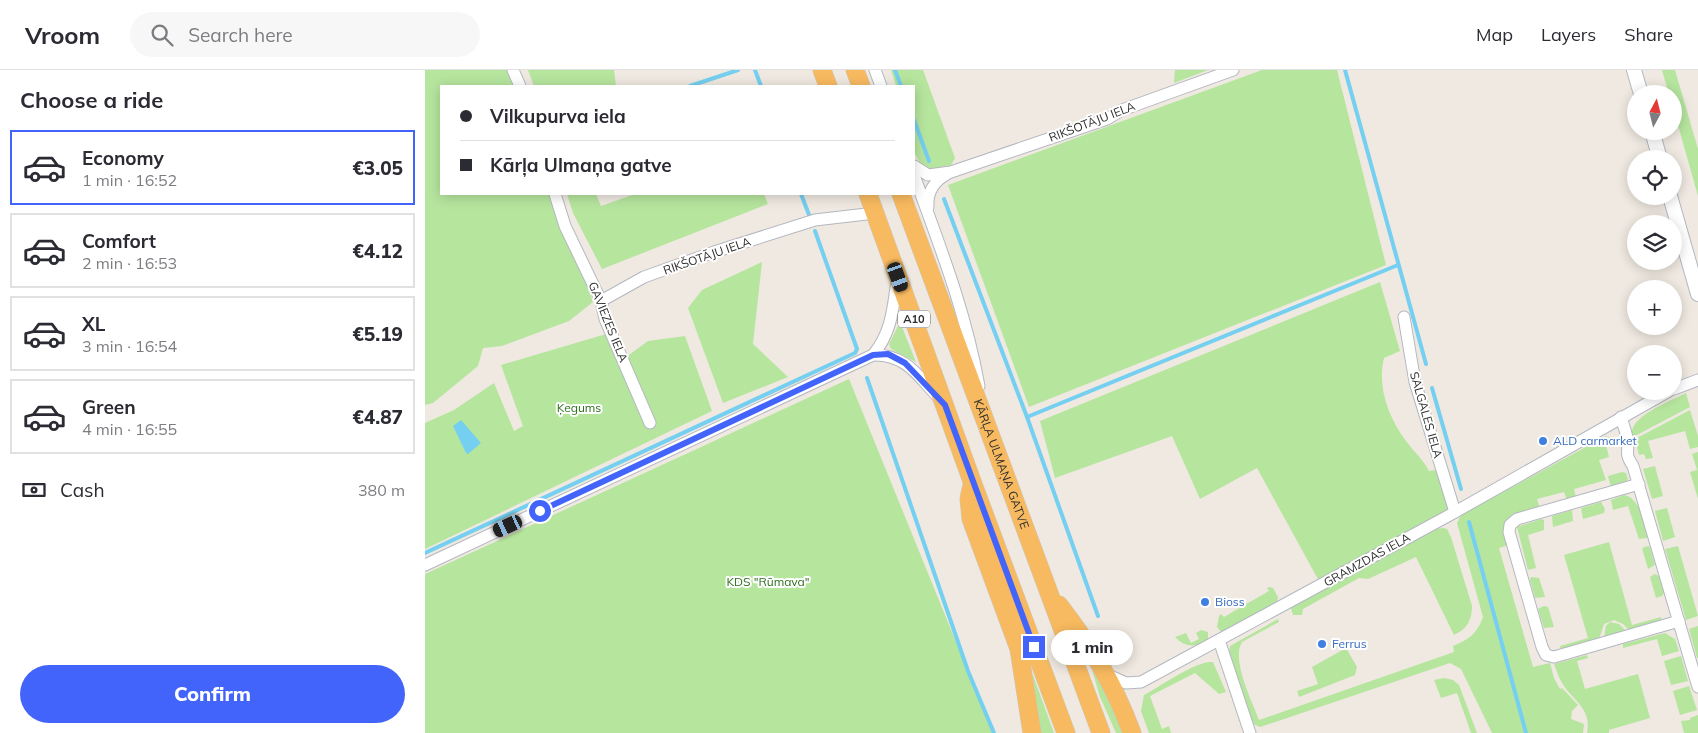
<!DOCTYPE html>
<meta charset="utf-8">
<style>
:root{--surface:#fff;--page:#f7f7f7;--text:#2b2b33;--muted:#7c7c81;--line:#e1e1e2;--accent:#4264fb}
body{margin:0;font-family:Mulish,sans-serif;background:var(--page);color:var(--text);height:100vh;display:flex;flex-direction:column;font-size:19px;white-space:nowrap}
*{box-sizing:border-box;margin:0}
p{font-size:16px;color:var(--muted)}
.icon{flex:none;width:28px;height:28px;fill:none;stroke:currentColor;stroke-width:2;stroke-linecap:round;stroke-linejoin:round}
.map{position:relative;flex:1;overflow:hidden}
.sheet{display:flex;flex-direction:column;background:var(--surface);width:425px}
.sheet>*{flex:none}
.banner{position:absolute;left:15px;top:15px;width:475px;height:110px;border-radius:0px;box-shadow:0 2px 12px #0003;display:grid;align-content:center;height:110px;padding:0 20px;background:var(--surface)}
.needle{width:32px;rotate:7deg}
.tools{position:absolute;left:1202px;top:15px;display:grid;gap:10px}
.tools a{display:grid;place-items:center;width:55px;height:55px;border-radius:50%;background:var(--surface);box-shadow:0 2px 12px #0003;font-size:25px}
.end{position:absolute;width:22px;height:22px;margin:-11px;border:6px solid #4264fb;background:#fff;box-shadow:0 0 0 2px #fff}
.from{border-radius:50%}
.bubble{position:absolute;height:35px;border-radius:18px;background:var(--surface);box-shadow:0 2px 12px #0003;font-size:16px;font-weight:800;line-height:35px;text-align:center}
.car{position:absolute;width:15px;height:30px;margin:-15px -8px;border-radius:6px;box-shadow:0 0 4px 1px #0007;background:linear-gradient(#222 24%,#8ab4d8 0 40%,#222 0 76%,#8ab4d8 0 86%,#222 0)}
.banner b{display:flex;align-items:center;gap:18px;height:48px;font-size:19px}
.banner b+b{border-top:1px solid var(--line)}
.banner i{width:12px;height:12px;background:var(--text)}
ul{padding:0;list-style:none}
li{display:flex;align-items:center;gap:15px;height:75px;margin:0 10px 8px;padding:0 10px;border:2px solid var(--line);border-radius:0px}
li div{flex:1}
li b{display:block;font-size:19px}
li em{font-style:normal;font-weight:800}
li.active{border-color:var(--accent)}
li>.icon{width:45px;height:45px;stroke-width:1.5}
h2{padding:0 20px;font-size:22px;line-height:60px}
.pay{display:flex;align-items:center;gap:12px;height:55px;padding:0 20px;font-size:19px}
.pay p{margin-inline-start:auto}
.button{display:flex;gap:10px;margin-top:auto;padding:10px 20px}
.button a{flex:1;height:58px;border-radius:30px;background:var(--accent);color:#fff;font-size:20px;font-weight:800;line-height:58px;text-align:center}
header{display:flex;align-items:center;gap:30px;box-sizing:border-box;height:70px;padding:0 25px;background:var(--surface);border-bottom:1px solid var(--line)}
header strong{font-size:24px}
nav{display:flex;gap:28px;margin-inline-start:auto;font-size:18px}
.search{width:350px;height:45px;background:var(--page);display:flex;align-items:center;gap:12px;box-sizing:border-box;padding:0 18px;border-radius:28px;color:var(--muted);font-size:19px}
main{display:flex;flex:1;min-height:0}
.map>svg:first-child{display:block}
</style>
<header>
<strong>Vroom</strong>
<div class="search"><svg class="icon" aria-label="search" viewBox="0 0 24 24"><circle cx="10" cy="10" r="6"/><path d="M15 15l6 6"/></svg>Search here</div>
<nav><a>Map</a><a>Layers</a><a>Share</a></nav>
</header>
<main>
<section class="sheet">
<h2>Choose a ride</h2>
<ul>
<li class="active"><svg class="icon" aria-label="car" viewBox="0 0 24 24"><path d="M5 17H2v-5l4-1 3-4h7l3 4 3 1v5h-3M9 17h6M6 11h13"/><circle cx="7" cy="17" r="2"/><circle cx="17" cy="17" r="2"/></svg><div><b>Economy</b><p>1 min · 16:52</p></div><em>€3.05</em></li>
<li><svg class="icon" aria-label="car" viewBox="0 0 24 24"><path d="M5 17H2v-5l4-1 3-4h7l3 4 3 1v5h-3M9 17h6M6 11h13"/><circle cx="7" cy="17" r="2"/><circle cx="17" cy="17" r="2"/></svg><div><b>Comfort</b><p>2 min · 16:53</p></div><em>€4.12</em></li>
<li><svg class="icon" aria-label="car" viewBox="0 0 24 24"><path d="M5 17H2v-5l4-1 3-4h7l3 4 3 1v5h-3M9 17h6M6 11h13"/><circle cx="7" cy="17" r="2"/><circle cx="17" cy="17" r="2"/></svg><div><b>XL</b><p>3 min · 16:54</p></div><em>€5.19</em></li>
<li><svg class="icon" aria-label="car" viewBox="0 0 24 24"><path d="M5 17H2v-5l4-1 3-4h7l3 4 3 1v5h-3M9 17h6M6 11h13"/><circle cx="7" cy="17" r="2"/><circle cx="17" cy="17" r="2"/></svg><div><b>Green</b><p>4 min · 16:55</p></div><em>€4.87</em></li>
</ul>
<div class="pay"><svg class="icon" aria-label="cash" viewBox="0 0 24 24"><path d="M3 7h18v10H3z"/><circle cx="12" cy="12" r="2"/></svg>Cash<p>380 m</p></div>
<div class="button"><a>Confirm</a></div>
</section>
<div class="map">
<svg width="1273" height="663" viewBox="0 0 1273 663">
<rect width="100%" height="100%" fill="#efe9e1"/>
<g fill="#b6e59e">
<path d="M 0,0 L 83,0 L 89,16 L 16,16 L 16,124 L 128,124 L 168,232 L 144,251 L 77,276 L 58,278 L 53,296 L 8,333 L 0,335 Z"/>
<path d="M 103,0 L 189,0 L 191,16 L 109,16 Z"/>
<path d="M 466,0 L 498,0 L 530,88 L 526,95 L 502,100 L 495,93 L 489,82 L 489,16 L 471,16 Z"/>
<path d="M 750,0 L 783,0 L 749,13 Z"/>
<path d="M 837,0 L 912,0 L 961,195 L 604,337 L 523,115 Z"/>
<path d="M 1237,0 L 1250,0 L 1273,79 L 1273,126 L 1249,41 L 1249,24 L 1244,24 Z"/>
<path d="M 142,124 L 171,124 L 176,136 L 210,124 L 339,124 L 343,134 L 177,199 L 148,143 Z"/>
<path d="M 337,192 L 328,274 L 363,307 L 298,333 L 263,238 L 277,220 Z"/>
<path d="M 955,212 L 975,281 L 959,288 C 952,316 963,347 981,371 C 989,382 998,389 1004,401 L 1011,400 L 1024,435 L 1021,441 L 894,511 L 832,398 L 775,429 L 747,366 L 630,408 L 615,351 Z"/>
<path d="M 475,252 L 491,292 L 466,279 L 464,274 Z"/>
<path d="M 181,264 L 193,293 L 223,271 L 260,266 L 287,341 L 0,479 L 0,353 L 29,340 L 69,313 L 89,361 L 98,356 L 76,295 Z"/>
<path d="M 424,309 L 568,663 L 0,663 L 0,504 Z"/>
<path d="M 1261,323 L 1265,337 L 1208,367 C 1200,348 1246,331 1261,323 Z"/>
<path d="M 1265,340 L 1273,366 L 1273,377 L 1265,379 L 1260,361 L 1223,371 L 1228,388 L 1221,389 L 1219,384 L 1214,385 L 1210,369 Z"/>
<path d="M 1181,366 L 1187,369 L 1189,373 L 1181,375 L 1184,387 L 1174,390 L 1181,410 L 1149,419 L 1151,428 L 1142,430 L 1139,422 L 1112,429 L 1115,438 L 1088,445 L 1084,475 L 1074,478 L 1108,597 L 1125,593 L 1129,608 L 1135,619 L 1137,618 L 1153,635 L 1147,641 L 1146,649 L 1159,654 L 1158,663 L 1067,663 L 1036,599 L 1025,593 L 835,657 L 826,653 L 804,584 L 805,576 L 853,549 L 854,552 L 817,572 C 806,590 827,631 834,650 L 1029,582 L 1028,576 C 1043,570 1052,564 1058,547 L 1032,453 L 1036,445 Z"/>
<path d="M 1273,382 L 1273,429 L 1265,402 L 1272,400 L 1267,384 Z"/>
<path d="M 1230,396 L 1238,426 L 1227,429 L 1218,399 Z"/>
<path d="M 1197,402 L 1201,403 L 1203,409 L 1199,414 L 1186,417 L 1183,406 Z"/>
<path d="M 1199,425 C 1215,428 1221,454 1222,468 L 1214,469 L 1203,436 L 1188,440 L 1186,430 Z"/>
<path d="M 1176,432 L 1180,439 L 1179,443 L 1158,449 L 1156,438 Z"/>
<path d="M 1242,438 L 1250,467 L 1238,471 L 1230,441 Z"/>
<path d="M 1147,440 L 1148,451 L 1128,457 L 1127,446 Z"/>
<path d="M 1116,449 L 1119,450 L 1119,460 L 1103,465 L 1111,498 L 1103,500 L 1092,457 Z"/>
<path d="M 1018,458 L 1022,459 L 1026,467 L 1047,536 C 1047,550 1042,559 1029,565 L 991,487 L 943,509 L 934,508 L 878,539 L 877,545 L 868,545 L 866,538 L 1010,459 Z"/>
<path d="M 1184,472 L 1207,555 L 1236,547 L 1237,551 L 1204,560 L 1198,554 L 1189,550 L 1179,554 L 1174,569 L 1136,581 L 1135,576 L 1163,568 L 1139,485 Z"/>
<path d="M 1223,476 L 1225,477 L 1230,495 L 1223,499 L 1217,478 Z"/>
<path d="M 1253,476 L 1273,546 L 1261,550 L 1240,479 Z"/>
<path d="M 1230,504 L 1234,506 L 1239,523 L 1237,526 L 1231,528 L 1225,507 Z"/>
<path d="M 1106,507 L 1114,508 L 1120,527 L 1110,528 L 1105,510 Z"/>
<path d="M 844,517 L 848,518 L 853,527 L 852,533 L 797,563 L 792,557 L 794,546 L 796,544 L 799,547 L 844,521 L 842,518 Z"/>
<path d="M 1119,536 L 1123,537 L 1129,557 L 1119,558 L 1113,539 Z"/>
<path d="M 1185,552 L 1194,554 L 1201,561 L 1179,568 L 1181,556 Z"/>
<path d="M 1273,556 L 1273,588 L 1272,588 L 1264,559 Z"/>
<path d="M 776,560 L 783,562 L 783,571 C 771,577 760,578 750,567 L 761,563 L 766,573 L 774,569 L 771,563 Z"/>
<path d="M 1240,563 L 1250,569 L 1254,581 L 1237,586 L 1232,569 L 1198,578 L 1198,574 Z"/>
<path d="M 921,578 L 932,597 L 930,605 L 874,627 L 872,621 L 893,614 L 887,597 Z"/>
<path d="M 1162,585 L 1163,588 L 1152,591 L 1160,619 L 1213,604 L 1225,648 L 1184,660 L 1184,663 L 1162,663 C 1167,640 1150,632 1139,616 C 1134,609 1132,601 1129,594 Z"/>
<path d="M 1256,586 L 1263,611 L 1246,615 L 1239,591 Z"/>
<path d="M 664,590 L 702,663 L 691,663 L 675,627 Z"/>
<path d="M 788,592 L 801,622 L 794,624 L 770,603 L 725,626 L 737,659 L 744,656 L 746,663 L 724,663 L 716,641 L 719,625 C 734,617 772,590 788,592 Z"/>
<path d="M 606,604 L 608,605 L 629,663 L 613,663 Z"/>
<path d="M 1019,608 L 1028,610 L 1034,615 L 1052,663 L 1046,663 L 1032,623 L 1016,628 L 1009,610 Z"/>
<path d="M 1264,616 L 1272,640 L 1255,645 L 1248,621 Z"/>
<path d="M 1273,645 L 1273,663 L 1259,663 L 1256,651 L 1265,650 L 1265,648 Z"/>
</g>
<path fill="#75cff0" d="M 36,350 L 56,373 L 43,384 L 41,383 L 28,356 Z"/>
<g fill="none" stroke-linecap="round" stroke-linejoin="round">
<g stroke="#75cff0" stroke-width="4">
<path d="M 330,0 L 336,16"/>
<path d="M 470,0 L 476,16"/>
<path d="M 920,0 L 1001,294"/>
<path d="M 265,16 L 313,0"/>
<path d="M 489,50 L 504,91"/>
<path d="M 376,124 L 386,150"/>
<path d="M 519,129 L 602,347 L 673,546"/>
<path d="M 442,308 L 543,601 L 569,663"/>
<path d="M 1007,318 L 1036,419"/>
<path d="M 602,347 L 973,195"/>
<path d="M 1044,452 L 1101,663"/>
<path d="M 0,483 L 430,283 L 432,279 L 390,161"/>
</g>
<defs>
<g id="minor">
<path d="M 88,0 L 95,16"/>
<path d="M 450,0 L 456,16"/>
<path d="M 489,96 L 503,105 L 526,102 L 682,49 L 697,40 L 808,0"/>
<path d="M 489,105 C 515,177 540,239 554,316"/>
<path d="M 130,124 L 140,156 L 176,231 L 180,249 L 225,353"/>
<path d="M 503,137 C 502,123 509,111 522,104"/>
<path d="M 176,231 L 219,207 L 289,182 L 390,150 L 450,143"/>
<path d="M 979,247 L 990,312 L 1030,442"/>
<path d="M 448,285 C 467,262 468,238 472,210"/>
<path d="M 1249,319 L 1273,310"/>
<path d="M 1196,347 C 1198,355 1203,366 1203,375 C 1202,385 1202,387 1208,396 L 1273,617"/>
<path d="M 1214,414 L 1092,449 L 1085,455 L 1084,462 L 1117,577 L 1121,585 L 1129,587 L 1254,551"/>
<path d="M 0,495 L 448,285 C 481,284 493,306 514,328"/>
<path d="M 794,570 L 825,663"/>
<path d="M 683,605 L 701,613 L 716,612 L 1023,446 L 1244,321"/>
</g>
<g id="tertiary">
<path d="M 1209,0 L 1216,24"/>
<path d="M 1227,61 L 1235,89"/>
<path d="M 1245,126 L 1273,224"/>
</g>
<g id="trunk">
<path d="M 397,0 L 403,16"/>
<path d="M 430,0 L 436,16"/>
<path d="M 443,124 L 548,414 L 641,663"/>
<path id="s1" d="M 476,124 L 676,663"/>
<path d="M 546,419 L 544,429 L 546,449 L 594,579 L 607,663"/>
<path d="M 634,535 C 667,578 688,612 707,663"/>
</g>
</defs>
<use href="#minor" stroke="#b4b7c1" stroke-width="13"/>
<use href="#tertiary" stroke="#b4b7c1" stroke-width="16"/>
<use href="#trunk" stroke="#c9c9c9" stroke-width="19"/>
<use href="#minor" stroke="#fff" stroke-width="11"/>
<use href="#tertiary" stroke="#fff" stroke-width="14"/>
<use href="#trunk" stroke="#f8ba60" stroke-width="18"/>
</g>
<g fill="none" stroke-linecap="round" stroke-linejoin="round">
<path stroke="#4264fb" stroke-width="6" d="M 115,441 L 448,285 L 463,284 L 480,293 L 520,335 L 609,577"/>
</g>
<g fill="#3f7fe0" stroke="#fff" stroke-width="2">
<circle cx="1118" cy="371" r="5"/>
<circle cx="780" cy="532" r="5"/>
<circle cx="897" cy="574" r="5"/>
</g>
<g text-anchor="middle" stroke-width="4" stroke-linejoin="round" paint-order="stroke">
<rect fill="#fff" stroke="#6d6d6d" stroke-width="1" x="473" y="240.5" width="32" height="17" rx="4"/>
<g font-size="11" font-weight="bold" fill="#2e2e2e">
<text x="489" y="253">A10</text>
</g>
<g font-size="12" fill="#2e2e2e" stroke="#fff">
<text transform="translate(667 52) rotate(-21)" y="4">RIKŠOTĀJU IELA</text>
<text transform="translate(282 186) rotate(-19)" y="4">RIKŠOTĀJU IELA</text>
<text transform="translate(183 252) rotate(68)" y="4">GAVIEZES IELA</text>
<text transform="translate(1001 345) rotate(74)" y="4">SALGALES IELA</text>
<text dy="4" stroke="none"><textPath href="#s1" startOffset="288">KĀRĻA ULMAŅA GATVE</textPath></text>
<text transform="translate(942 490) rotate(-29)" y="4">GRAMZDAS IELA</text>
</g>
<g font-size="12" fill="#2c6e1b" stroke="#fff">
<text x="154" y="342">Ķegums</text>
<text x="343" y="516">KDS "Rūmava"</text>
</g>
<g font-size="12" fill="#366cbe" stroke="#fff" text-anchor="start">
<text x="1128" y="375">ALD carmarket</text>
<text x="790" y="536">Bioss</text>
<text x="907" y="578">Ferrus</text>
</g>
</g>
</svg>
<div class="tools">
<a><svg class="needle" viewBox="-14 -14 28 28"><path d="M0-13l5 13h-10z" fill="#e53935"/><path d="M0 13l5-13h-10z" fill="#7c7c81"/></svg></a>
<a><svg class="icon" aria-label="locate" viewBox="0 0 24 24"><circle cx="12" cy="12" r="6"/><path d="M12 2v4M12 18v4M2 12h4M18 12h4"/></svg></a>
<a><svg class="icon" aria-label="layers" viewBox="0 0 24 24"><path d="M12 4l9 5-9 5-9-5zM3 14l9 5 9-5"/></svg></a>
<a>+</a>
<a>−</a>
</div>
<i class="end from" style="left:115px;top:441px"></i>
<i class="end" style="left:609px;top:577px"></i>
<div class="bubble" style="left:626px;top:560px;width:82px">1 min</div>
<i class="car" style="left:473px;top:207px;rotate:160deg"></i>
<i class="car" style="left:83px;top:456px;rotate:245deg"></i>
<div class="banner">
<b><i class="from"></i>Vilkupurva iela</b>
<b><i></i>Kārļa Ulmaņa gatve</b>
</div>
</div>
</main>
